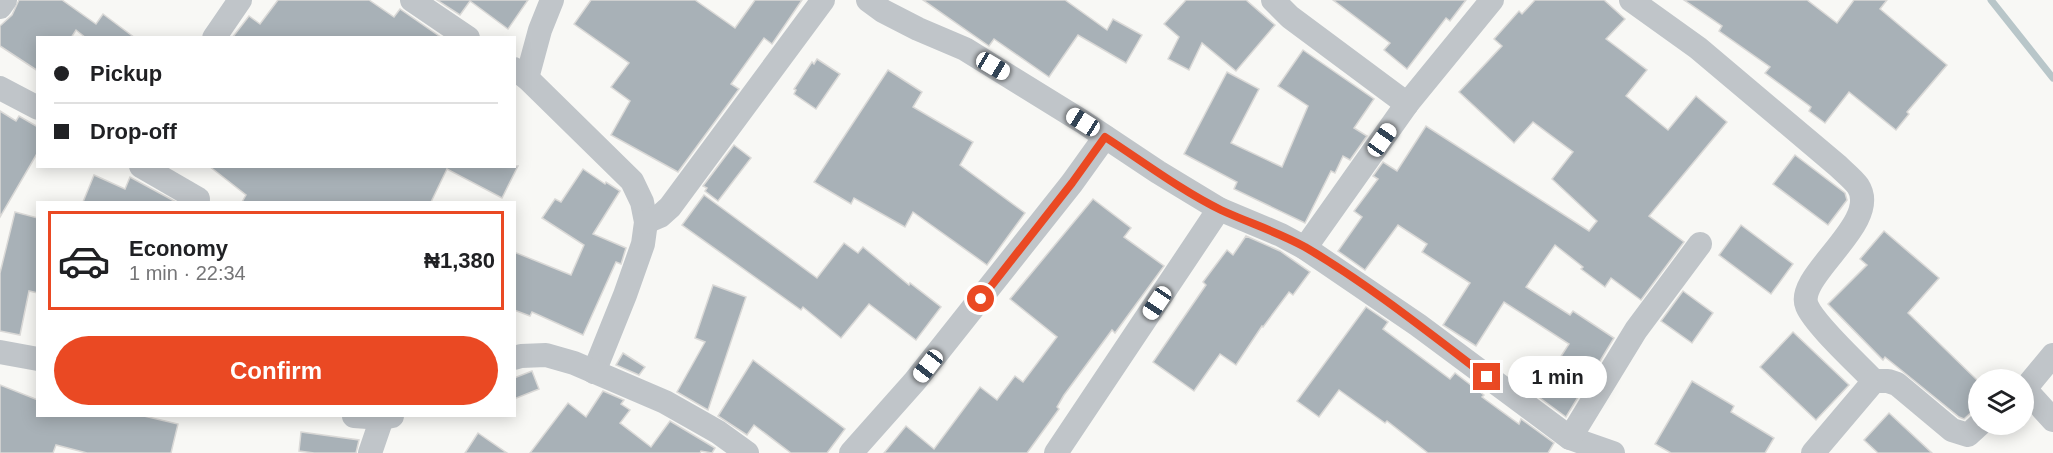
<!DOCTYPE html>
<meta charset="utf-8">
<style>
:root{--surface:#fff;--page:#f2f2f2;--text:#202124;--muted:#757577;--line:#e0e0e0;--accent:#ea4923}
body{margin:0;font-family:Arial,sans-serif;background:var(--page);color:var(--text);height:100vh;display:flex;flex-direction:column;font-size:22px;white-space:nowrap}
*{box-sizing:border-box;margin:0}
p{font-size:20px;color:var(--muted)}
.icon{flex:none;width:33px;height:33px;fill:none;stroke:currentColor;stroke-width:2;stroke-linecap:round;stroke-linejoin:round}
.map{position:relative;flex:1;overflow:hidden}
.details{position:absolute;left:36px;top:201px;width:480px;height:216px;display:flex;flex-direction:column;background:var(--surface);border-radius:0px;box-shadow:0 3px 15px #0003}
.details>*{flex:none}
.top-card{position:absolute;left:36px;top:36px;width:480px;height:132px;border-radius:0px;box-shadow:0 3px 15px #0003;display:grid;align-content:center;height:132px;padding:0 18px;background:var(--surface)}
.buttons{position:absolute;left:1968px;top:369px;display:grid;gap:12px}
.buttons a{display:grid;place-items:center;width:66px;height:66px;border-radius:50%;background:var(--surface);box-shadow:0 3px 15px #0003;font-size:30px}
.end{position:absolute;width:27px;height:27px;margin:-14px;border:8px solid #ea4923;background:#fff;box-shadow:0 0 0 3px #fff}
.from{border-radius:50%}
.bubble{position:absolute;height:42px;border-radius:21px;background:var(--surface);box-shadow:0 3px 15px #0003;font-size:20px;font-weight:800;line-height:42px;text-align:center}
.car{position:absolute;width:18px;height:36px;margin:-18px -9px;border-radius:8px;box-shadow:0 0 4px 2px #0007;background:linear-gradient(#fff 24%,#345 0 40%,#fff 0 76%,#345 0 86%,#fff 0)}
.top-card b{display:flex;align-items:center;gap:21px;height:57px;font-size:22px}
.top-card b+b{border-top:2px solid var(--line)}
.top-card i{width:15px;height:15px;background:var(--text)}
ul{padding:10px 0 0;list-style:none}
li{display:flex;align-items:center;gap:18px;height:99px;margin:0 12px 9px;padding:0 6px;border:3px solid transparent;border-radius:0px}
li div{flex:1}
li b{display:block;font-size:22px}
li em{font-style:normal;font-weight:800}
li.current{border-color:var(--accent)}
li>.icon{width:54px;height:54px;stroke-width:1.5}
.primary-button{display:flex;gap:12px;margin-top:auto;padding:12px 18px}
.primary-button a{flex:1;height:69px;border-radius:36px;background:var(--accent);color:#fff;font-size:24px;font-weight:800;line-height:69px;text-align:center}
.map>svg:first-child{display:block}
</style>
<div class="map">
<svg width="2053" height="453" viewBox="0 0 2053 453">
<rect width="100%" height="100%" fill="#f8f8f5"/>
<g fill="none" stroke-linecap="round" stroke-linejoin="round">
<path stroke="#b8c6c9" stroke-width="7" d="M 1991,0 L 2053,78"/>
</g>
<g fill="#a8b1b7" stroke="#dad9d7" stroke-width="1.5">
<path d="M 19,0 L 62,0 L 96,24 L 103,14 L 135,38 L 86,38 L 76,30 L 71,38 L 38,38 L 38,71 L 0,46 L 0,26 L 12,15 Z"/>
<path d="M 278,0 L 369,0 L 394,17 L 400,9 L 442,38 L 232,38 L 249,16 L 260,24 Z"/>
<path d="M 437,0 L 528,0 L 508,29 L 470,1 L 460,15 Z"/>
<path d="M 591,0 L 695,0 L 735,28 L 755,0 L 802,0 L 772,44 L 764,38 L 731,84 L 739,89 L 678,172 L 611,135 L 630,101 L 611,87 L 629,63 L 574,24 Z"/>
<path d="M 923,0 L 1065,0 L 1107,30 L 1113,19 L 1142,35 L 1126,63 L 1078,35 L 1049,77 L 994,39 L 989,46 Z"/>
<path d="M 1186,0 L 1246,0 L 1275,25 L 1236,71 L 1202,43 L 1189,70 L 1168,59 L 1179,37 L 1164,24 Z"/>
<path d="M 1333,0 L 1466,0 L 1450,21 L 1446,18 L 1407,69 L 1384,50 L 1390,43 Z"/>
<path d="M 1535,0 L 1604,0 L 1625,19 L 1606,39 L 1647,70 L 1626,96 L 1668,130 L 1696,96 L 1727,122 L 1649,216 L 1684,242 L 1641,300 L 1611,278 L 1605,287 L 1581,269 L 1583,267 L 1555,245 L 1526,287 L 1570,315 L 1573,311 L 1614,338 L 1566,417 L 1536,395 L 1569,344 L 1504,302 L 1476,346 L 1443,325 L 1470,283 L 1422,252 L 1427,244 L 1398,225 L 1365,270 L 1338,251 L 1362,217 L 1354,211 L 1378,179 L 1373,176 L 1383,162 L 1397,171 L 1426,126 L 1589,231 L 1597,221 L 1552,179 L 1573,152 L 1533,122 L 1514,143 L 1459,92 L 1502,46 L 1494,39 L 1519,11 L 1522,14 Z"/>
<path d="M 1684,0 L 1807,0 L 1837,23 L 1854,0 L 1887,0 L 1880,9 L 1947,65 L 1907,112 L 1909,114 L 1896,130 L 1849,92 L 1825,123 L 1809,111 L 1811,107 L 1765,73 L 1770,67 L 1719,31 L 1722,26 Z"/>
<path d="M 1303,50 L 1374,99 L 1354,128 L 1367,136 L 1350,160 L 1343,156 L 1335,173 L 1331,171 L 1305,223 L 1234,189 L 1237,182 L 1184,154 L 1227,72 L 1259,89 L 1231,143 L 1282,167 L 1308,106 L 1278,86 Z"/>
<path d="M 817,59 L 840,74 L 816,109 L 794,94 L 796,90 L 794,89 L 812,62 L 814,64 Z"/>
<path d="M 888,70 L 922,92 L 913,107 L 973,142 L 960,165 L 1025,213 L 987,265 L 913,212 L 905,227 L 854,198 L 851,204 L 814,182 Z"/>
<path d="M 0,111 L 16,121 L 19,116 L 38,127 L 38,152 L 0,217 Z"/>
<path d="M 734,145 L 751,158 L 718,201 L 705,191 L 707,188 L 703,186 Z"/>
<path d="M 1795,155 L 1845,193 L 1847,200 L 1828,225 L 1773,184 Z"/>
<path d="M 209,166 L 518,166 L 502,198 L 447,169 L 431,202 L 242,202 L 246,195 Z"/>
<path d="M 583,169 L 605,184 L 606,182 L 620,191 L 593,234 L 626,248 L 621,264 L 616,262 L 583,335 L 532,312 L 530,316 L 514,310 L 514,252 L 571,275 L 584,245 L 542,218 L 555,199 L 561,202 Z"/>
<path d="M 94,175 L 125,189 L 130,177 L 176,202 L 83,202 Z"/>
<path d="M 704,195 L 817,278 L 844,243 L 858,253 L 863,247 L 909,285 L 910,283 L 941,307 L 916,340 L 869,304 L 841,338 L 803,307 L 801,310 L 682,225 Z"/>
<path d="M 1093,199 L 1131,228 L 1124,237 L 1164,266 L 1115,333 L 1112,330 L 1064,395 L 1057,407 L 1059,409 L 1027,453 L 884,453 L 906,426 L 934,449 L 980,387 L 997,400 L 1015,376 L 1023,382 L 1057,337 L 1010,299 Z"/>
<path d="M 15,212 L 38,218 L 38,293 L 29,291 L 20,335 L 0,331 L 0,273 Z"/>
<path d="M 1741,225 L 1793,264 L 1771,294 L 1719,255 Z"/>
<path d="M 1884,231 L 1939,278 L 1908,313 L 1978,381 L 1978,406 L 1964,419 L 1959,417 L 1885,357 L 1883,360 L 1828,304 L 1867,265 L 1860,259 Z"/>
<path d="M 1246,236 L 1280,251 L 1310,272 L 1293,295 L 1289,292 L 1263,327 L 1262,326 L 1236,365 L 1220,354 L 1194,391 L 1153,362 L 1206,285 L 1203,282 L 1227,250 L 1233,255 Z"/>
<path d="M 713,285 L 746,297 L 708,410 L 677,392 L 705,342 L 695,338 Z"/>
<path d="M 1683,291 L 1713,313 L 1692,343 L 1661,321 Z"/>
<path d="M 1366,307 L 1388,322 L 1383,329 L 1450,379 L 1455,373 L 1484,395 L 1482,397 L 1519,424 L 1521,419 L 1554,443 L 1548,453 L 1428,453 L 1387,421 L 1385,423 L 1339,390 L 1319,417 L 1297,401 Z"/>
<path d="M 1793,332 L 1849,385 L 1816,420 L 1760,367 Z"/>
<path d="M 623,353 L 645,367 L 639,375 L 616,365 Z"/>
<path d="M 753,360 L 845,429 L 827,453 L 791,453 L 754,425 L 747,435 L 718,416 Z"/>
<path d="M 532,371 L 539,389 L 514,399 L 514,378 Z"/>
<path d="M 1692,381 L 1734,406 L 1731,412 L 1774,438 L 1765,453 L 1671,453 L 1655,444 Z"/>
<path d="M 0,385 L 38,400 L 38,416 L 144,416 L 178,424 L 171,453 L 87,453 L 56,445 L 53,453 L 0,453 Z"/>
<path d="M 603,391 L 624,400 L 621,404 L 630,410 L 620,423 L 651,447 L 670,421 L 715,448 L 712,453 L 701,451 L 700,453 L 530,453 L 568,403 L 586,417 Z"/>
<path d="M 1889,413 L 1932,453 L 1878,453 L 1864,440 Z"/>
<path d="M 301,432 L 359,440 L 356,453 L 314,453 L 299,451 Z"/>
<path d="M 478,433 L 507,453 L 465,453 Z"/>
</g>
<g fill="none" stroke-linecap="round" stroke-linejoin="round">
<g stroke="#c0c5c9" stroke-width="24">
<path d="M 412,0 L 468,38"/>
<path d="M 868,0 L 883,11 L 918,29 L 965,49 L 1083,122 L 1158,172 L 1219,209 L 1281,235 L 1305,248 L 1418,325 L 1570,438 L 1613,453"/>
<path d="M 1273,0 L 1290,17 L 1407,104"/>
<path d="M 1631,0 L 1698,48 L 1838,166 C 1844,172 1853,179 1858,186 C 1882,223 1794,276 1807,306 C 1815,325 1858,364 1874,381 L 1888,381 L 1897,384 L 1952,430 L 1968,435 L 1980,424"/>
<path d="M 0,7 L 5,0"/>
<path d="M 214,38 L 240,0"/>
<path d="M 514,69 L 527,78 L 632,181 L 642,202 L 646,222 L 643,244 L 625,295 L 594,372"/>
<path d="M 527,78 L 540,30 L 552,0"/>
<path d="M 0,88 L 38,108"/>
<path d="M 141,166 L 198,199"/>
<path d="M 646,222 L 660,216 L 670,207 L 823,0"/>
<path d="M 1305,248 L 1407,104 L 1492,0"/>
<path d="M 0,352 L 38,359"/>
<path d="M 514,358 L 521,356 L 546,355 L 574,363 L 665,402 L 718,432 L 747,453"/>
<path d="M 2025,389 L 2053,420"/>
<path d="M 2024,390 L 2053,355"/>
<path d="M 354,416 L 382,418 L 392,416"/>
<path d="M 1570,438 L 1636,330 L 1700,244"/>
<path d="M 370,453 L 382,418"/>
<path d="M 851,453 L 915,381 L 1072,183 L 1105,137"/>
<path d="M 1056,453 L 1219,209"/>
<path d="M 1813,453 L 1874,381"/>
</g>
</g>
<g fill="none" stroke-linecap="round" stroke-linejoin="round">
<path stroke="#ea4923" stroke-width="8" d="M 981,299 L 1072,183 L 1105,137 C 1142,161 1182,191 1221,210 C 1249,223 1278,232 1305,247 C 1368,284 1428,332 1487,377"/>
</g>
</svg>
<div class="buttons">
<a><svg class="icon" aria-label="layers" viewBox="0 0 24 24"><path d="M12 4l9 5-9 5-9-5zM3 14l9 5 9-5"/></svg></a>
</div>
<i class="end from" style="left:981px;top:299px"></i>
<i class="end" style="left:1487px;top:377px"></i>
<div class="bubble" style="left:1508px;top:356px;width:99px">1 min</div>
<i class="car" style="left:993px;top:66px;rotate:121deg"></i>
<i class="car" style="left:1083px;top:122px;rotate:302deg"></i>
<i class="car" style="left:1382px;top:140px;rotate:35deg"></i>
<i class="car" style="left:1157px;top:303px;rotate:214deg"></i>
<i class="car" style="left:928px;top:366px;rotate:218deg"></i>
<div class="top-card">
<b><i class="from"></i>Pickup</b>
<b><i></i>Drop-off</b>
</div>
<section class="details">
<ul>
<li class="current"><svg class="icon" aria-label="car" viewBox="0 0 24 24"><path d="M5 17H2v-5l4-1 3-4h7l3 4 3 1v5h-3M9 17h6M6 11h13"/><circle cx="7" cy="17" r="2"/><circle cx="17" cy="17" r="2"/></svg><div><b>Economy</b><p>1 min · 22:34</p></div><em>₦1,380</em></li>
</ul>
<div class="primary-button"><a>Confirm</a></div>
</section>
</div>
